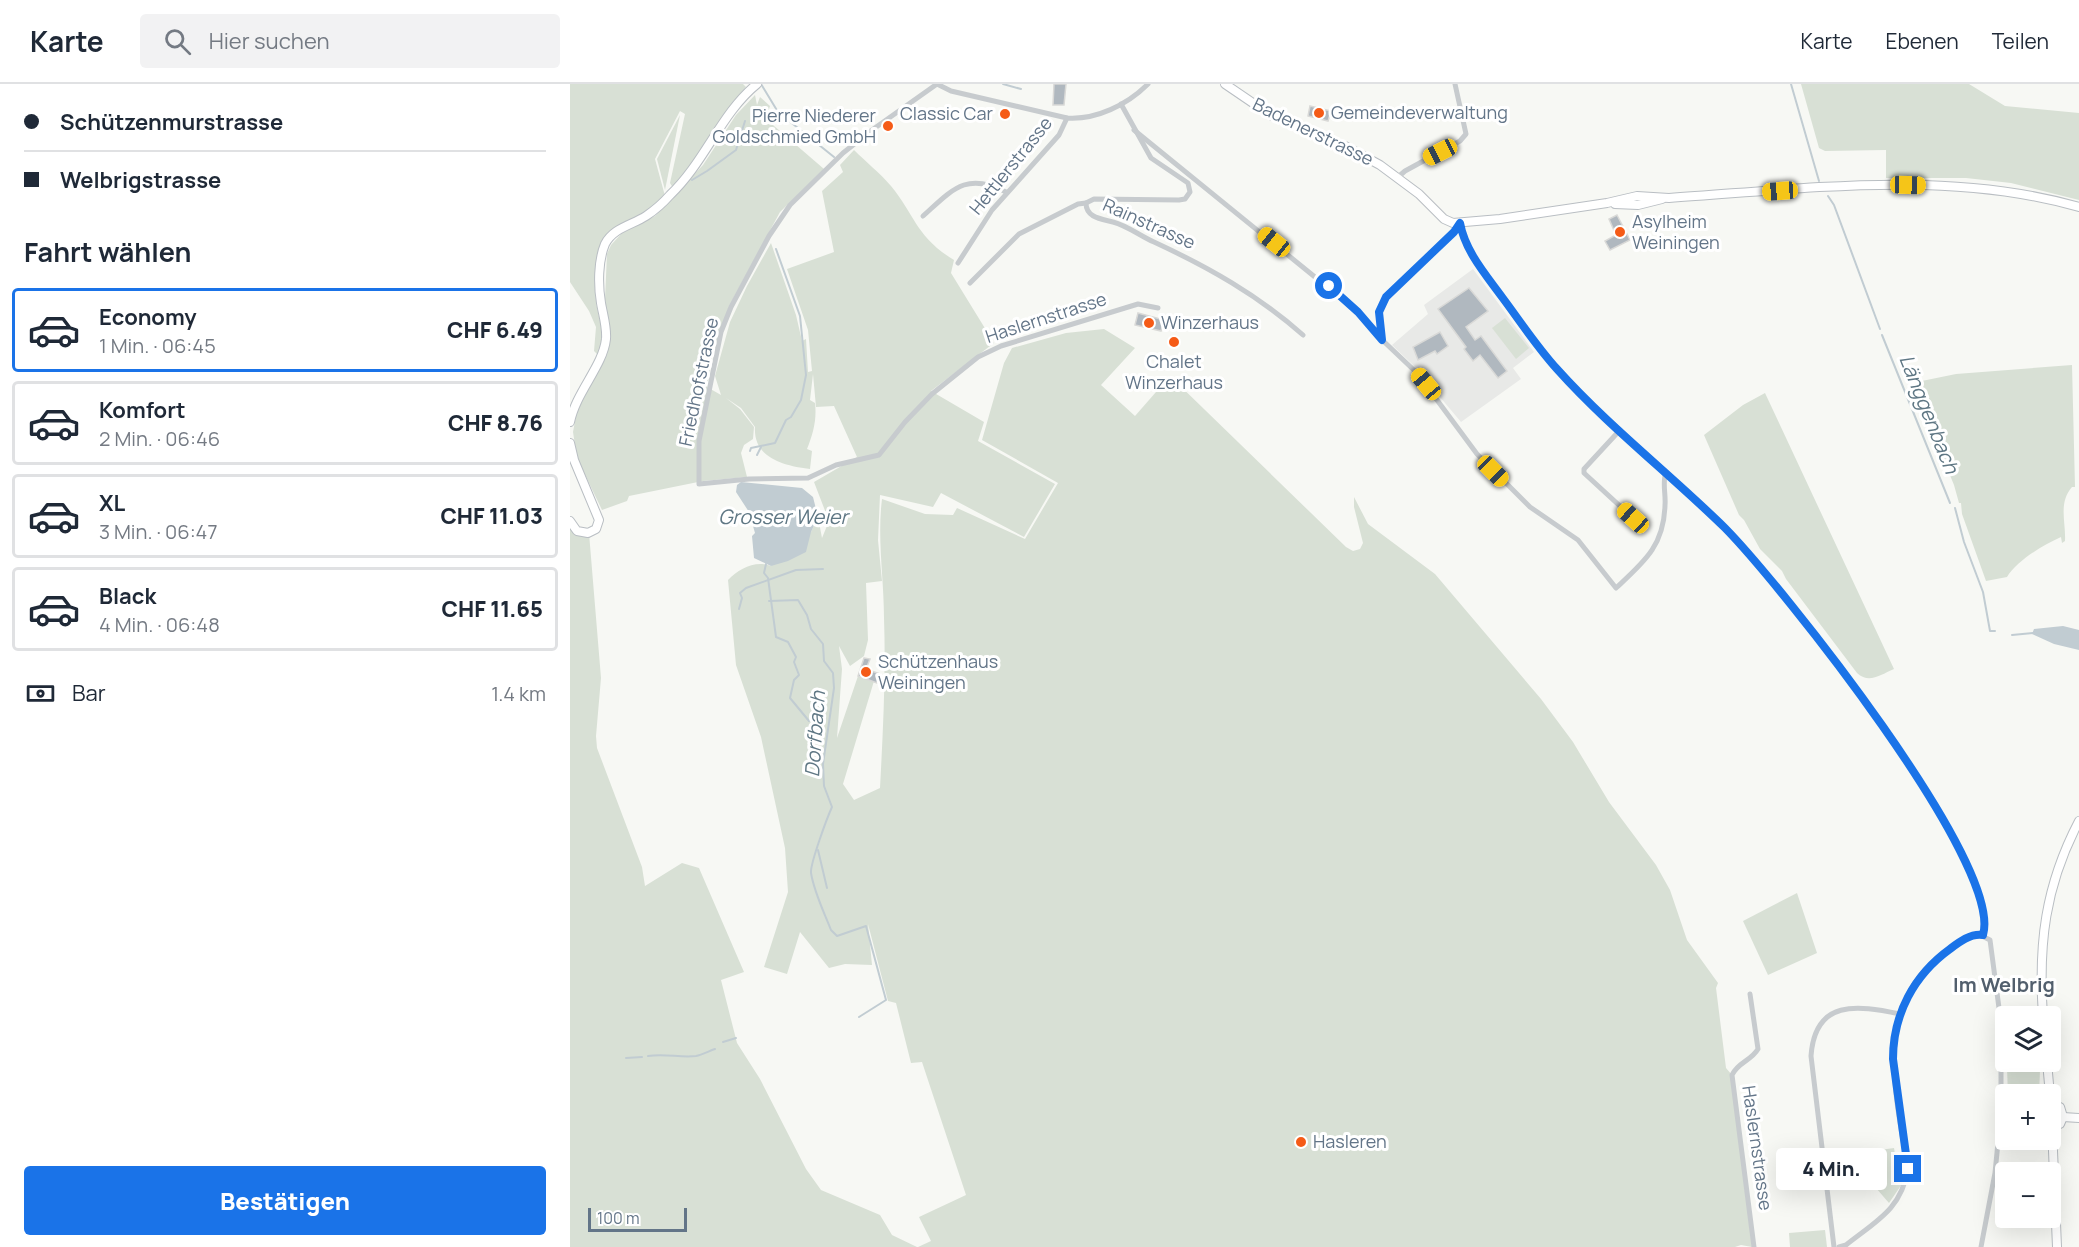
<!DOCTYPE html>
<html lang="de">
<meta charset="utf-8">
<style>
:root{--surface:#fff;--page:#f2f2f3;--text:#1f2937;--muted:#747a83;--line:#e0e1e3;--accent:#1a73e8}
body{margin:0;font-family:Manrope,sans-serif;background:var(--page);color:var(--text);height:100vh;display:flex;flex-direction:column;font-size:22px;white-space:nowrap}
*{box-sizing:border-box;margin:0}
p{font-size:20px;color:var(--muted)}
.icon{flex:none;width:33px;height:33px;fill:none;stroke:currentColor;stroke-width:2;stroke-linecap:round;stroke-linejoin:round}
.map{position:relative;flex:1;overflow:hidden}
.side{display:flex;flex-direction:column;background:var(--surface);width:570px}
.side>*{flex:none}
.banner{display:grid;align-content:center;height:132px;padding:0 24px;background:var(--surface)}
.controls{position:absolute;left:1425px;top:922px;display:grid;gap:12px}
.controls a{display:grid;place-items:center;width:66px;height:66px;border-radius:6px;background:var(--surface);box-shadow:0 6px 24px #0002;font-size:30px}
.scale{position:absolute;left:18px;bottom:15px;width:99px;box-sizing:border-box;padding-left:6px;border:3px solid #637588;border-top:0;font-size:16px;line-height:21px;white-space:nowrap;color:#637588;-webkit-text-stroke:4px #fff;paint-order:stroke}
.end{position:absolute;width:27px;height:27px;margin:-14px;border:8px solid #1a73e8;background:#fff;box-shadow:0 0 0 3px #fff}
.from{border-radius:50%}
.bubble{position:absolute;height:42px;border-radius:6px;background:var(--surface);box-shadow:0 6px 24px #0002;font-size:20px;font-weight:800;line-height:42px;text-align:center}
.car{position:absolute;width:18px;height:36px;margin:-18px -9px;border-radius:8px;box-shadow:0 0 4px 2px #0007;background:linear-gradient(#f5c518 24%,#345 0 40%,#f5c518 0 76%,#345 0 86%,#f5c518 0)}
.banner b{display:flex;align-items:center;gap:21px;height:57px;font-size:22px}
.banner b+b{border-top:2px solid var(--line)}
.banner i{width:15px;height:15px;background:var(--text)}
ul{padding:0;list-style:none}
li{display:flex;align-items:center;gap:18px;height:84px;margin:0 12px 9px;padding:0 12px;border:3px solid var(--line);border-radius:6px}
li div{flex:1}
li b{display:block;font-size:22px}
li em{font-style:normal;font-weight:800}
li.active{border-color:var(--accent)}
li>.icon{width:54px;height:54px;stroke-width:1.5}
h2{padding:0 24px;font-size:27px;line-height:72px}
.pay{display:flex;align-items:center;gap:15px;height:66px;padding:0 24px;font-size:22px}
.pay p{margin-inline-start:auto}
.cta{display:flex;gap:12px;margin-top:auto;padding:12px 24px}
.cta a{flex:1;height:69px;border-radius:6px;background:var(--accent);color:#fff;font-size:24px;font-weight:800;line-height:69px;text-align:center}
header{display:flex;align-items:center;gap:36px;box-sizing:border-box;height:84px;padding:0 30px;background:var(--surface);border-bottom:2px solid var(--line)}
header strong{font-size:28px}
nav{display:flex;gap:33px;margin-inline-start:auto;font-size:21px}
.search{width:420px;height:54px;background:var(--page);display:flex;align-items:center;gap:15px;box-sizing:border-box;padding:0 21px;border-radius:6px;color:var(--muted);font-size:22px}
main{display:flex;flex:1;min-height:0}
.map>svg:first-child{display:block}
</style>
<header>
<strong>Karte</strong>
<div class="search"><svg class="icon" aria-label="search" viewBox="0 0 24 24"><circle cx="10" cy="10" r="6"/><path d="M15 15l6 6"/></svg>Hier suchen</div>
<nav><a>Karte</a><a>Ebenen</a><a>Teilen</a></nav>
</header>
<main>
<section class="side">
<div class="banner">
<b><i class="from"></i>Schützenmurstrasse</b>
<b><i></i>Welbrigstrasse</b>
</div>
<h2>Fahrt wählen</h2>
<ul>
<li class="active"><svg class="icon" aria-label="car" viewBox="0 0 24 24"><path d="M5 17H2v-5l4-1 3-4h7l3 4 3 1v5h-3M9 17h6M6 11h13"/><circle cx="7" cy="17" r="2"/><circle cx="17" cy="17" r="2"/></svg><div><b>Economy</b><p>1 Min. · 06:45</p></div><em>CHF 6.49</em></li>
<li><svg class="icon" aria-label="car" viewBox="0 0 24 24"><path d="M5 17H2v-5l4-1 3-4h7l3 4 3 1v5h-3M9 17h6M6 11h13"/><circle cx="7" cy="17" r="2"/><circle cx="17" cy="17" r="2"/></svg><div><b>Komfort</b><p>2 Min. · 06:46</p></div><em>CHF 8.76</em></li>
<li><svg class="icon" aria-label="car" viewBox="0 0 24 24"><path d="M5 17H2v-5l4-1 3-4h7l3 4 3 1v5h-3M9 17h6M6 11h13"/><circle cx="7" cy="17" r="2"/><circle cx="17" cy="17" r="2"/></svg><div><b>XL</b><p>3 Min. · 06:47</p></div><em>CHF 11.03</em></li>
<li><svg class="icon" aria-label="car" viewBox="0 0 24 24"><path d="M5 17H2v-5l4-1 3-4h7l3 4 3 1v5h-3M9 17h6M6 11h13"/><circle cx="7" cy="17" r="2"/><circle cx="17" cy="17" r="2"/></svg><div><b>Black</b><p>4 Min. · 06:48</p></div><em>CHF 11.65</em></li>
</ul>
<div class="pay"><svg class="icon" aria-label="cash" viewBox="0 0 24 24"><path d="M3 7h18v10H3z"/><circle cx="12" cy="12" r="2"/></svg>Bar<p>1.4 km</p></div>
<div class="cta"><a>Bestätigen</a></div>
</section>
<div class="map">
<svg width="1509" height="1163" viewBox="0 0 1509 1163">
<rect width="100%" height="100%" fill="#f7f8f4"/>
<path fill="#e8e9e7" d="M 903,185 L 964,268 L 943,284 L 951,295 L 891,338 L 843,281 L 822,261 L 858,230 L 854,221 Z"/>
<g fill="#d8e0d5">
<path d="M 0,0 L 173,0 L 176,3 L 158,25 L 127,76 L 103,104 L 100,99 L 115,30 L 110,27 L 85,75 L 95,112 C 89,117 84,123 78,127 C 62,137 42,141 32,158 C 26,168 25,204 26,217 C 29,240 37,247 28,271 L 24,267 L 26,243 L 19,227 L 0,198 Z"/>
<path d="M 1231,0 L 1399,0 L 1435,22 L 1509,29 L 1509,116 L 1441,99 L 1396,94 L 1316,94 L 1316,66 L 1255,67 L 1249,64 Z"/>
<path d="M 185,11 L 187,21 L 190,13 L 200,22 L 196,35 L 254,85 L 210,128 L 159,222 L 142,273 L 137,303 L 151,311 L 145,292 L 160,238 L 177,202 L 201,159 L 226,231 L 232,257 L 236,255 L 238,288 L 242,287 L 238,246 L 217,185 L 264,168 L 252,107 L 273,88 L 270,81 L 284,66 C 296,78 310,89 321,102 C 345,131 346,153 384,176 L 381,189 L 424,259 L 361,307 L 414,338 L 408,357 L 485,400 L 454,453 L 371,409 L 363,423 L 310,411 L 308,456 L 312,497 L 296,499 L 298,556 L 294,572 L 280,582 L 269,562 L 272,585 L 267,654 L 288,592 L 304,597 L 273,700 L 284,716 L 310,704 C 313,647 316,591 314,534 C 314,494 307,455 312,415 L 355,430 L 383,431 L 387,424 L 455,455 L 488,399 L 412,356 L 434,279 L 442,264 L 496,249 L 534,245 L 565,264 L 531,301 L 565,332 L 600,292 L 776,463 L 783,467 L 790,465 L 793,459 L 784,423 L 784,413 L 798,440 L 865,490 L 971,615 L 1003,658 L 1039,718 L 1086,781 L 1100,806 L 1117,856 L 1148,899 L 1146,904 L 1156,984 L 1162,991 L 1182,1163 L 1171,1161 L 1165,1163 L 348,1163 L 361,1157 L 349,1133 L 396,1111 L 352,978 L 341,979 L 326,919 L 318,917 L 298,840 L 302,881 L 275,880 L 259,884 L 230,848 L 217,890 L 194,883 L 218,808 L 215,764 L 191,653 L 166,581 L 158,496 C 169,485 185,476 201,482 L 241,448 L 248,433 L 252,454 L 259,437 L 244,398 L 287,373 L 264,322 L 246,323 L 243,290 L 240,316 L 245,319 C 247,336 243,350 237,365 L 242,367 L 240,385 C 214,382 183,374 185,343 L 171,324 L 156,314 L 170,325 L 184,343 L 183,355 L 174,361 L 171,369 L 177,393 L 133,397 L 59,412 L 57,417 L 32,426 L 7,374 L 3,348 L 8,321 L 37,270 L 40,256 L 35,215 L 37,170 L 41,161 L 52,149 L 85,132 L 133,81 L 166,31 Z"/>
<path d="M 110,31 L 95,106 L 87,75 Z"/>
<path d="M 935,234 L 959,264 L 946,275 L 922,244 Z"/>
<path d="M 1502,281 L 1505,403 L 1502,403 C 1488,419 1496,438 1495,457 L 1492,459 L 1491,453 C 1471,462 1447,477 1437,493 L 1416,497 L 1392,430 L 1391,419 L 1389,419 L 1384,401 L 1342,299 L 1386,290 Z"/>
<path d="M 1195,309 L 1324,585 C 1310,591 1299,600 1287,589 L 1216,495 L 1212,487 L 1190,465 L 1174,436 L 1169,431 L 1134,351 L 1173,321 Z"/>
<path d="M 0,437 L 4,443 L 19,449 L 31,594 L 26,652 L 27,664 L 72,783 L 75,802 L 112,779 L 129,784 L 174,888 L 151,896 L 167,959 L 190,995 L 236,1085 L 251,1106 L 310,1131 L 322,1151 L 347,1163 L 0,1163 Z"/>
<path d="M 1227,809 L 1247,869 L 1198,891 L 1173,837 Z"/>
<path d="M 1437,984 L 1470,986 L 1469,1011 L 1438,1011 Z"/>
<path d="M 1324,1064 L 1327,1083 L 1333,1083 L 1332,1100 L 1319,1119 L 1306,1104 L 1286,1105 L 1281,1070 Z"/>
<path d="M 1255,1146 L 1257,1163 L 1220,1163 L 1219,1149 Z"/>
</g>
<g fill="#c1ccd2">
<path d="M 171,398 L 232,404 L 243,413 L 248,433 L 241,448 L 236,468 L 218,477 L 201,482 L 184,474 L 182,452 L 185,449 L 179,428 L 166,408 L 167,401 Z"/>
<path d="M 1493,542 L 1509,546 L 1509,566 L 1484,560 L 1462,550 L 1464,545 Z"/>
</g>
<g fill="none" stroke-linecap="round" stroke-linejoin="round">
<g stroke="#c1ccd2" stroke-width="2">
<path d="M 191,0 L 208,28 L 264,73"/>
<path d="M 433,0 L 451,5"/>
<path d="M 1221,0 L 1249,97"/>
<path d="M 122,96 L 137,87 L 166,66 L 175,37"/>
<path d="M 1258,112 L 1264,121 L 1310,245"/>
<path d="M 1312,251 L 1380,419"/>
<path d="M 180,367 L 181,364 L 205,359 L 216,336 L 221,333 L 231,316 L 236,291 L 230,232 L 206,165"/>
<path d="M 187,371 L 191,363"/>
<path d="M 1385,424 L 1394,458 L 1413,508 L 1420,547 L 1425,547"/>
<path d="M 196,480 L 194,489 L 198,494 L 206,553 L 218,558 L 226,573 L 224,578 L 229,591 L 224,596 L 220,614 L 239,637"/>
<path d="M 199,517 L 228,516 L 237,531 L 241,545 L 253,560 L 254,577 L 263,589 L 264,604 L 253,680 L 254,702 L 262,723 C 257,734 240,780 241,789 C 244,808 254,828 261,846 L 267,852 L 296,842 L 316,916 L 289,933"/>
<path d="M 169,525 L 172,514 L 170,509 L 176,504 L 226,486 L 253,485"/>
<path d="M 1442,551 L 1463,549"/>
<path d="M 248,766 L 257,804"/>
<path d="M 153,958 L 166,954"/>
<path d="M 78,972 C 95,969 110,974 126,972 C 132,971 139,967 145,965"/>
<path d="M 56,974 L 72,973"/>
</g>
</g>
<g fill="#b0b8bf" stroke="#d9d9d7" stroke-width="1.5">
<path d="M 484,0 L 496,0 L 494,21 L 483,21 Z"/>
<path d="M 740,22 L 761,27 L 758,37 L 738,32 Z"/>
<path d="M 1047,131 L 1060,156 L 1040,166 L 1035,157 L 1046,151 L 1039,135 Z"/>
<path d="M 899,204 L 918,227 L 896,243 L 905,256 L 911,252 L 937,287 L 928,294 L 910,271 L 903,277 L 894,265 L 896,263 L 868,225 Z"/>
<path d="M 568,229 L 594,236 L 591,247 L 565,241 Z"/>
<path d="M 870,248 L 878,262 L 867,270 L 865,267 L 848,276 L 843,263 Z"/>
<path d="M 294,574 L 300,575 L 296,585 L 310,590 L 307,599 L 288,592 Z"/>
</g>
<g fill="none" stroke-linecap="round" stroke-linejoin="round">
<defs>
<g id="secondary">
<path d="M 655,0 L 702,32 L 775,62 L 810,81 L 849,110 L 874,135 L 883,139 L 930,135 L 1037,119 L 1067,112 L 1099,114 C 1234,105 1377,85 1509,123"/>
<path d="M 1045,120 L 1068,121 L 1092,115"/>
<path d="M 0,338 C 6,308 33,282 36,255 C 37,243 33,231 31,219 C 28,201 28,177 35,160 C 43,144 62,141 76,132 C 85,126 93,119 100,111 C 135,78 151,29 187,0"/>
<path d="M 0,359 L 4,376 L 29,436 L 26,445 L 18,449 L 7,447 L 0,437"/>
<path d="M 1473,933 C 1468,860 1475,802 1509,737"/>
<path d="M 1477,978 L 1480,1011"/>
<path d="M 1480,1020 L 1490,1023 L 1493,1033 L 1490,1040 L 1480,1043"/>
<path d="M 1493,1033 L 1509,1034"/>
<path d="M 1482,1043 L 1487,1163"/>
</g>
</defs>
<use href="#secondary" stroke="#b9bec3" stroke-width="10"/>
<g stroke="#c7cbce" stroke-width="5">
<path d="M 367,0 L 302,46 L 273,69 L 220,121 L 199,152 L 161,223 L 151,248 L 129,357 L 129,400 L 179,395 L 238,394 L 266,381 L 309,371 L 335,338 L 362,310 L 408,273 L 431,262 L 568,220 L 588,224"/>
<path d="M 367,0 L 381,7 L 497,34 C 526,36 557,21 578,0"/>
<path d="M 551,20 L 581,74 L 618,99 L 620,108 L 615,115 L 609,116 L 524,115 L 516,119 C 516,134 532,135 543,138 C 558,142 570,152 584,158 C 638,183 688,211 733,251"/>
<path d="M 564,46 L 788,228 L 808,252 L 847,289 L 907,370 L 960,423 L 1008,456 L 1046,504 C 1074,478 1094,462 1095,421 C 1096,410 1092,399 1096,388"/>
<path d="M 828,93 L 835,87 L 890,57 L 896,50 L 885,0"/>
<path d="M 353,132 C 382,106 396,87 436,108"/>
<path d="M 890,139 L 896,161 C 924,203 953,248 987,285 C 1040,342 1101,390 1155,444 C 1209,499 1435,781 1413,851"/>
<path d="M 388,179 L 422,126 L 489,51 L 497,34"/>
<path d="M 400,199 L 449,150 L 508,120 L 516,119"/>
<path d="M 812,256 L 809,228 L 816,213 L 884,148 L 889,140"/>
<path d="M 1050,346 L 1014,385 L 1014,389 L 1063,434"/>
<path d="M 1180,910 L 1188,965 C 1181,977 1168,978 1162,991 L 1184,1163"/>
<path d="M 1264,1163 L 1241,972 C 1245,915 1287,921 1330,930"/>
<path d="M 1269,1163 L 1276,1161 C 1306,1137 1331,1126 1338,1085 C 1326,1014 1303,925 1369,873 C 1381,864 1393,853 1408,850 L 1420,856 L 1431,939 L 1431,1027 L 1434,1031"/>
<path d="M 1411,1163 L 1425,1089 L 1430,1038 L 1436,1030"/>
</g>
<use href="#secondary" stroke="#fff" stroke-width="8"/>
</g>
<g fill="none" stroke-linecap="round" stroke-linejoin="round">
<path stroke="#1a73e8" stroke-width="8" d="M 759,202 L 788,228 L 812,256 L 809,228 L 816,213 L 884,148 L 890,139 C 895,167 916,191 932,213 C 950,237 967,263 987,285 C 1038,342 1100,390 1155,444 C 1210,500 1434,780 1413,851 C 1401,849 1389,858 1380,865 C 1344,891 1323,930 1323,975 L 1338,1085"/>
</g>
<g fill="#f55b17" stroke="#fff" stroke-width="2">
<circle cx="749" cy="29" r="6"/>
<circle cx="435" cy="30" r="6"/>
<circle cx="318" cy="42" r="6"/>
<circle cx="1050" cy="148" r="6"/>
<circle cx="579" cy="239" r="6"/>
<circle cx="604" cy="258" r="6"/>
<circle cx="296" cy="588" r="6"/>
<circle cx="731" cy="1058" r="6"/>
</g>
<g text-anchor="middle" stroke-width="6" stroke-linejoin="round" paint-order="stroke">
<g font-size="18" fill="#637588" stroke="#fff" text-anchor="start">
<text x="761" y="35">Gemeindeverwaltung</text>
<text x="423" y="36" text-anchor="end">Classic Car</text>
<text x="306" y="38" text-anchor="end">Pierre Niederer<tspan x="306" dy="21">Goldschmied GmbH</tspan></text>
<text x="1062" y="144">Asylheim<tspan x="1062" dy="21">Weiningen</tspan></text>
<text x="591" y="245">Winzerhaus</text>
<text x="604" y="284" text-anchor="middle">Chalet<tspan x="604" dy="21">Winzerhaus</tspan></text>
<text x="308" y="584">Schützenhaus<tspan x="308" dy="21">Weiningen</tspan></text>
<text x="743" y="1064">Hasleren</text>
</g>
<g font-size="18" fill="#637588" stroke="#fff">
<text transform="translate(743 48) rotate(26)" y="6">Badenerstrasse</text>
<text transform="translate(441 82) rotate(-51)" y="6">Hettlerstrasse</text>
<text transform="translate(579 140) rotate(24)" y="6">Rainstrasse</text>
<text transform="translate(476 234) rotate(-18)" y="6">Haslernstrasse</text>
<text transform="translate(129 298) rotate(-78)" y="6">Friedhofstrasse</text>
<text transform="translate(1187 1064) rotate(82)" y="6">Haslernstrasse</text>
</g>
<g font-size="20" font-style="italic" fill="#5f7784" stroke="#fff">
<text transform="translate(1359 330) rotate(68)" y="7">Länggenbach</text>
<text x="213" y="440">Grosser Weier</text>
<text transform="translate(245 650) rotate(-86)" y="7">Dorfbach</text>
</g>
<g font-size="20" font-weight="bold" fill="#525f6d" stroke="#fff">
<text x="1434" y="908">Im Welbrig</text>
</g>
</g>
</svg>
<div class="controls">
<a><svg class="icon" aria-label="layers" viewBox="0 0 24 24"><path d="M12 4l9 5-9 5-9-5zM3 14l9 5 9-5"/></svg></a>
<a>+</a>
<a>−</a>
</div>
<div class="scale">100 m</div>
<i class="end from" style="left:759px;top:202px"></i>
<i class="end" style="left:1338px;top:1085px"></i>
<div class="bubble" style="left:1206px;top:1064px;width:111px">4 Min.</div>
<i class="car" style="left:870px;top:68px;rotate:243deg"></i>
<i class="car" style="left:1338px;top:101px;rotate:91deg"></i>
<i class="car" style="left:1210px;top:107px;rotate:266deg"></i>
<i class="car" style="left:704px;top:158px;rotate:309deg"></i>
<i class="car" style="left:856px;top:300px;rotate:320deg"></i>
<i class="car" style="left:923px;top:387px;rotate:135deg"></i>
<i class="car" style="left:1063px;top:434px;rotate:312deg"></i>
</div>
</main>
